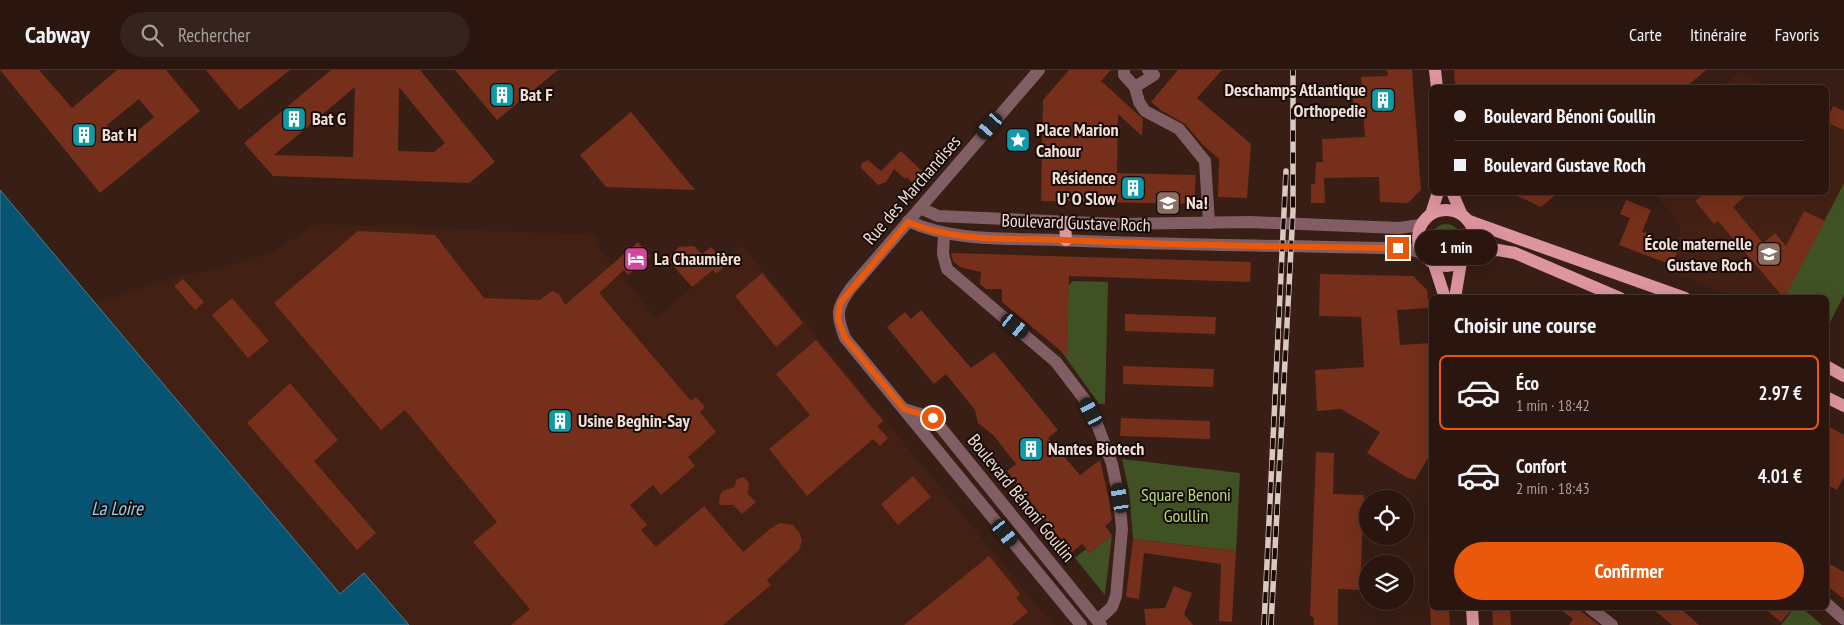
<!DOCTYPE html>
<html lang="fr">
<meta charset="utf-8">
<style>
:root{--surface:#2a160f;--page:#36231d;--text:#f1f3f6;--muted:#a59f9e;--line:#46352f;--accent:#ea580c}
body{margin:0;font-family:"PT Sans Narrow",sans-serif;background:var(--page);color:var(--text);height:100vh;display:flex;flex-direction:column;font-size:19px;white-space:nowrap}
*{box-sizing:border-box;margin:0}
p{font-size:16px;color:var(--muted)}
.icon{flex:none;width:28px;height:28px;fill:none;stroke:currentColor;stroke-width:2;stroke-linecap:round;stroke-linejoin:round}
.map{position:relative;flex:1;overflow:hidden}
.panel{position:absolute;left:1429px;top:225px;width:400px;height:315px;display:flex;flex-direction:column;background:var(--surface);border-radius:8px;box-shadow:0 5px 20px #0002,0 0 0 1px var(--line)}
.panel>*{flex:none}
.top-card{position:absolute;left:1429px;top:15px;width:400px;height:110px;border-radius:8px;box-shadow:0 5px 20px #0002,0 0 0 1px var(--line);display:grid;align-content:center;height:110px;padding:0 25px;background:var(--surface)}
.fabs{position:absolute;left:1359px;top:420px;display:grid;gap:10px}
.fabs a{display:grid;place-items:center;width:55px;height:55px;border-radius:50%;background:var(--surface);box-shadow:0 5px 20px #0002,0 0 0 1px var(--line);font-size:25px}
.end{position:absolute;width:22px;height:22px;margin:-11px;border:6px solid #ea580c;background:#fff;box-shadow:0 0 0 2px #fff}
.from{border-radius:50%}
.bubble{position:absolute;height:35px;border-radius:18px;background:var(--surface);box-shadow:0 5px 20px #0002,0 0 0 1px var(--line);font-size:16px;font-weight:600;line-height:35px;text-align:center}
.car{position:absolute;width:15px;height:30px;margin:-15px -8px;border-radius:6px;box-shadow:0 0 4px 1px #0007;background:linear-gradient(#222 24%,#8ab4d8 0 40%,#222 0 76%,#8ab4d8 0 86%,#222 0)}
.top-card b{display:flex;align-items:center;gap:18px;height:48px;font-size:19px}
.top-card b+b{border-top:1px solid var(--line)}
.top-card i{width:12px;height:12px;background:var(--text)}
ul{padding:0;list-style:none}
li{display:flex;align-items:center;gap:15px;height:75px;margin:0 10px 8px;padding:0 15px;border:2px solid transparent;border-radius:8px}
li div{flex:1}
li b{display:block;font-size:19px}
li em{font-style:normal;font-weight:600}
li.current{border-color:var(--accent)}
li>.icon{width:45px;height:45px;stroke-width:1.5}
h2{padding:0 25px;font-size:22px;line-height:60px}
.action{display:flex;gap:10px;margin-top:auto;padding:10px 25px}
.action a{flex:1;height:58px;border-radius:30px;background:var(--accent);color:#fff;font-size:20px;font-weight:600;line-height:58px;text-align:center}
header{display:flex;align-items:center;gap:30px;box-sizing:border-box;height:70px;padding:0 25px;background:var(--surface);border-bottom:1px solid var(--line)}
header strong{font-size:24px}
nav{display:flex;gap:28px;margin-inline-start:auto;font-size:18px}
.search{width:350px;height:45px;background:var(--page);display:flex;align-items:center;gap:12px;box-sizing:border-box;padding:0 18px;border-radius:28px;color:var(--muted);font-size:19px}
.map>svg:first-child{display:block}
</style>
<header>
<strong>Cabway</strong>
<div class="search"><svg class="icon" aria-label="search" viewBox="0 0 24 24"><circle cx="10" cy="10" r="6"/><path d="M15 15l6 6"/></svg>Rechercher</div>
<nav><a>Carte</a><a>Itinéraire</a><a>Favoris</a></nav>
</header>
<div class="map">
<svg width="1844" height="555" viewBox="0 0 1844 555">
<rect width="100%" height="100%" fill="#381e14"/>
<g fill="#422114">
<path d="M 1739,2 L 1774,17 L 1720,18 Z"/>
<path d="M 1833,36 L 1844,41 L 1844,113 L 1784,227 L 1735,227 L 1670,201 L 1678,180 L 1680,156 L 1675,146 L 1653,123 L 1826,122 L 1826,42 L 1830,44 Z"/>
<path d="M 317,154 L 599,165 L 596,175 L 656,248 L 742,175 L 1053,555 L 409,555 L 364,503 L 340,524 L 96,234 L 183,205 L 211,201 L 268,184 Z"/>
</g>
<g fill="#405224">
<path d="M 1844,113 L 1844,225 L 1826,260 L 1826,228 L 1784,228 Z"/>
<circle cx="1446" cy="168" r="14"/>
<path d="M 1073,211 L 1108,212 L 1105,334 L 1099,334 L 1061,281 L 1067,279 L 1068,216 Z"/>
<path d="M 1122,389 L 1240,403 L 1236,481 L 1133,469 L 1129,421 Z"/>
<path d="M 1112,465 L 1105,525 L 1075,488 L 1086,479 L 1090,483 Z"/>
<path d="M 1794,538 L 1802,538 L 1822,555 L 1781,555 Z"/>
</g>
<path fill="#075472" stroke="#4d7e91" d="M 0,120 L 340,524 L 364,503 L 409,555 L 0,555 Z"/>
<g fill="#752f1a" fill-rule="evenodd">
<path d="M 0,0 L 39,0 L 72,38 L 117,0 L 166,0 L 200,41 L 100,123 ZM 139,29 L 154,47 L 122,74 L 107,55 Z"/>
<path d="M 206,0 L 290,0 L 239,40 Z"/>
<path d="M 331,0 L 420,0 L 495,92 L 469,113 L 273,106 L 244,73 ZM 355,17 L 353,87 L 274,85 ZM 399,17 L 445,73 L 434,82 L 398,81 Z"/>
<path d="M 455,0 L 558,0 L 497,50 Z"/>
<path d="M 1069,0 L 1111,0 L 1101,11 L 1143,49 L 1142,66 L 1118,44 L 1117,103 L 1196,105 L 1194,134 L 1041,131 L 1043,30 Z"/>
<path d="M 1178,0 L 1222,0 L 1197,28 L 1251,74 L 1247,128 L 1218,127 L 1219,89 L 1203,75 L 1185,54 L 1162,41 L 1151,32 Z"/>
<path d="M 1387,0 L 1412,0 L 1421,120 L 1408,133 L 1380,132 L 1379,107 L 1324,108 L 1325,133 L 1311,133 L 1311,114 L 1315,114 L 1316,92 L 1323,92 L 1322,69 L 1365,67 L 1363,40 L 1354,40 L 1352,19 L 1362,18 L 1361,7 L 1388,6 Z"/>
<path d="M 1454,0 L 1706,0 L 1685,18 L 1455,18 Z"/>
<path d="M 1833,36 L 1844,41 L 1844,60 L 1826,52 Z"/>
<path d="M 631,42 L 695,120 L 606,117 L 580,85 Z"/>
<path d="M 901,81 L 923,102 L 913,113 L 907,107 L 905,109 L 894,99 L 886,112 L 878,115 L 861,98 L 862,93 L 868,90 L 881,101 Z"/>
<path d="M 1509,122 L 1559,122 L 1541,137 Z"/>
<path d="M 1706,122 L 1750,122 L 1733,137 L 1763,173 L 1775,163 L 1786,176 L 1804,141 L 1825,151 L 1784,228 L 1718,151 L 1714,154 L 1695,131 Z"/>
<path d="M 1626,130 L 1651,140 L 1642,162 L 1647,163 L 1645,166 L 1678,180 L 1672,195 L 1619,175 L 1630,148 L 1620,144 Z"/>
<path d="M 358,161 L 435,165 L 484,228 L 540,230 L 552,221 L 559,224 L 565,235 L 638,172 L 650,186 L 628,205 L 624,200 L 599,223 L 691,331 L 696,327 L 705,337 L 700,342 L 716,362 L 688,387 L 695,396 L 661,425 L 653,415 L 630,435 L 647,455 L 641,460 L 656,477 L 704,436 L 743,482 L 771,458 L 780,453 L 793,455 L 799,462 L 802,471 L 799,480 L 767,510 L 771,515 L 723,555 L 511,555 L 530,539 L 473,472 L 497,452 L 405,340 L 381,360 L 274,233 Z"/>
<path d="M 694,176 L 702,184 L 711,177 L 727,194 L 716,204 L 713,200 L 692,217 L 667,189 L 679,177 Z"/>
<path d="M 951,183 L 1251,192 L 1250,212 L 1069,206 L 1067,286 L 1002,232 L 1002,219 L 986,219 L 980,214 L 981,202 L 960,197 L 953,191 Z"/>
<path d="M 762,203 L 803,253 L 776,277 L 735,226 Z"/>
<path d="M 1320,204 L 1413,206 L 1427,220 L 1429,238 L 1397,240 L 1400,275 L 1431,273 L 1431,383 L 1415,410 L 1406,407 L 1367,383 L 1380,362 L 1341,339 L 1317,341 L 1315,300 L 1364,297 L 1361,247 L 1319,246 Z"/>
<path d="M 183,209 L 204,232 L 195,240 L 174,216 Z"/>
<path d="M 232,228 L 269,271 L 248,288 L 212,245 Z"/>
<path d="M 921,240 L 971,298 L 994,282 L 1058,360 L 1048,368 L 1080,405 L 1100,390 L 1109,429 L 1112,450 L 1105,456 L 1112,465 L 1090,483 L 1082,474 L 1071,483 L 1007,401 L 1016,394 L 994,366 L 978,353 L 975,340 L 946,304 L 934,314 L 887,257 L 905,242 L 911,249 Z"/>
<path d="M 1125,244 L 1216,247 L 1215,264 L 1125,261 Z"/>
<path d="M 816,270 L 883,351 L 877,356 L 888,368 L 880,376 L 873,369 L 807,426 L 769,379 L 810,345 L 776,304 Z"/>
<path d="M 1123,296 L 1214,299 L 1213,317 L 1123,314 Z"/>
<path d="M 290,313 L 338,370 L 314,391 L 376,463 L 357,480 L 247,353 Z"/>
<path d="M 1121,348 L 1210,351 L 1210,369 L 1120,366 Z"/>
<path d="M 1826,355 L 1844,365 L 1844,407 L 1837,420 L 1826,414 Z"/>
<path d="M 1316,382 L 1334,383 L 1333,424 L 1364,425 L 1360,520 L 1338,519 L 1338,555 L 1314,555 L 1314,548 L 1310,545 Z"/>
<path d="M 913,406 L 931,427 L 898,455 L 881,434 Z"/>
<path d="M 744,407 L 749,413 L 748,424 L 756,432 L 742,444 L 733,435 L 719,435 L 720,425 L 723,421 L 734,417 L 737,409 Z"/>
<path d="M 1133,469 L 1236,481 L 1232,552 L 1219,551 L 1221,494 L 1144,483 L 1139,529 L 1126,527 Z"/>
<path d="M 989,486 L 1020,524 L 1016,528 L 1028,542 L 1012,555 L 904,555 Z"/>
<path d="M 1826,492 L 1844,502 L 1844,529 L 1826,515 Z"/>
<path d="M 1174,516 L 1192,523 L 1184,544 L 1193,555 L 1146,555 L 1144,539 L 1165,538 Z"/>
<path d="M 1430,538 L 1449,538 L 1450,555 L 1431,555 Z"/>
<path d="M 1492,538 L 1510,538 L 1511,555 L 1493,555 Z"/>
<path d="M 1558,538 L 1577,538 L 1599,555 L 1569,555 L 1573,549 Z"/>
<path d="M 1652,538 L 1680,538 L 1699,555 L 1672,555 Z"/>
<path d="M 1764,538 L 1793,538 L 1781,552 Z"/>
</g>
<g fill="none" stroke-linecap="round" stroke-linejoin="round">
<g stroke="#815e63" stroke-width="12">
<path d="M 1039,0 L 851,218 C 836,238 836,245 845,268 L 1081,555"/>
<path d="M 1124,0 L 1124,5 L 1135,17 L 1139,32 L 1145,41 L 1179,59 L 1205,91 L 1209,153"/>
<path d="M 1135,17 L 1154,5 L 1148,0"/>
<path d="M 920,138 L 938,146 L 1116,154 L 1250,152 L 1399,158 L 1420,155"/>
<path d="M 908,151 C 954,172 1007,168 1057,170 C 1170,175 1284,176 1398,178 L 1416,181 L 1424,185"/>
<path d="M 944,164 L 943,184 L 947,199 L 1056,292 L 1085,330 L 1097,354 L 1112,394 L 1119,428 L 1122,459 L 1116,526 L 1112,537 L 1098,550"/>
<path d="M 904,339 L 933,348 L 1101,555"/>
<path d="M 1826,533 L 1844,549"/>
<path d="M 1590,538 L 1612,555"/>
</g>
<g stroke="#dd95a0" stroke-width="12">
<path d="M 1435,0 L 1437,18"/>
<path d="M 1452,122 L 1461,143"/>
<circle cx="1446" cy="168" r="28"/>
<path d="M 1431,144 L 1438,122"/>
<path d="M 1469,151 L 1685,228"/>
<path d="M 1065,152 L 1066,170"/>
<path d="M 1471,182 L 1498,180 L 1515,183 L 1620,228"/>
<path d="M 1434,194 L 1445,228"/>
<path d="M 1455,228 L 1461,192"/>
<path d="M 1826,296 L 1844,306"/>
<path d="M 1826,327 L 1844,336"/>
<path d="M 1472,538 L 1473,555"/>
</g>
<defs>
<g id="rail">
<path d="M 1264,555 L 1286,101"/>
<path d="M 1271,555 L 1293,141 L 1293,0"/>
</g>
</defs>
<use href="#rail" stroke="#dbc8c1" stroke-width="5.5"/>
<use href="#rail" stroke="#170b07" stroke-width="4" stroke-dasharray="11" stroke-linecap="butt"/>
</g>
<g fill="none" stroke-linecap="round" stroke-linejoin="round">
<path stroke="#ea580c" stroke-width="6" d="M 933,348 L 904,339 L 845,268 L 838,249 L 840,233 L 908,152 C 956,173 1013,168 1065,170 C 1176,175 1287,177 1398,178"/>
</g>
<defs>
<symbol id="building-square" viewBox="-11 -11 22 22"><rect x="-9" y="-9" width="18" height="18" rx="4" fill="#0f9aa8" stroke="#170b07"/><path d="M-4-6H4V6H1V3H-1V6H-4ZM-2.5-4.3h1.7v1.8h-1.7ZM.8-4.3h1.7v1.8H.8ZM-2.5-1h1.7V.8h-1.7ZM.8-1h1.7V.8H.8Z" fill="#fff"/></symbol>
<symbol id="sight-square" viewBox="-11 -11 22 22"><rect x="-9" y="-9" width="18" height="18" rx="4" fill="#0f9aa8" stroke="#170b07"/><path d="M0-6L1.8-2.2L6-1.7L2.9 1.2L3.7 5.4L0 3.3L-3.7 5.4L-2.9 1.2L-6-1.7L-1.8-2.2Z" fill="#fff"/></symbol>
<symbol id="school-square" viewBox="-11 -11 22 22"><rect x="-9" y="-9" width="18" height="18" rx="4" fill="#8d6e63" stroke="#170b07"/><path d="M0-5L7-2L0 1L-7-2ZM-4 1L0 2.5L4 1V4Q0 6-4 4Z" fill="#fff"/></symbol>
<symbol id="hotel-square" viewBox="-11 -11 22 22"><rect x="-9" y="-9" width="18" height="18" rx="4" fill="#d1479c" stroke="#170b07"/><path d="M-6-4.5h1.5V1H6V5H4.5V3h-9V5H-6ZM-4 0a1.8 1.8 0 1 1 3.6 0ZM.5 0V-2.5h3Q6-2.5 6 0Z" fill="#fff"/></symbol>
</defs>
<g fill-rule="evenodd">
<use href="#building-square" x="488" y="11" width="28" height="28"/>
<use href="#building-square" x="1369" y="16" width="28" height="28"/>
<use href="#building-square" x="280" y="35" width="28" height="28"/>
<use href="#building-square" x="70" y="51" width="28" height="28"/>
<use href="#sight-square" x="1004" y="56" width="28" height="28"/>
<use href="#building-square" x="1119" y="104" width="28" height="28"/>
<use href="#school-square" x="1154" y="119" width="28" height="28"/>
<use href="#school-square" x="1755" y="170" width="28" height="28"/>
<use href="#hotel-square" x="622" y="175" width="28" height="28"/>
<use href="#building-square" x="546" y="337" width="28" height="28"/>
<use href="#building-square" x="1017" y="365" width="28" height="28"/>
</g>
<g text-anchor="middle" stroke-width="4" stroke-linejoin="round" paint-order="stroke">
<g font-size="18" font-weight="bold" fill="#f1dfd8" stroke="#170b07" text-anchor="start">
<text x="1366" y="26" text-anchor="end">Deschamps Atlantique<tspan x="1366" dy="21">Orthopedie</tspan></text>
<text x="520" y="31">Bat F</text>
<text x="312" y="55">Bat G</text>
<text x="1036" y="66">Place Marion<tspan x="1036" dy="21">Cahour</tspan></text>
<text x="102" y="71">Bat H</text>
<text x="1116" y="114" text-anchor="end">Résidence<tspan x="1116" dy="21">U’ O Slow</tspan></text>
<text x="1186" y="139">Na!</text>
<text x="1752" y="180" text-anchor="end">École maternelle<tspan x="1752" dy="21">Gustave Roch</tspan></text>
<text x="654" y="195">La Chaumière</text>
<text x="578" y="357">Usine Beghin-Say</text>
<text x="1048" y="385">Nantes Biotech</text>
</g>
<g font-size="18" fill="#f1dfd8" stroke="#170b07">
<text transform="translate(912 120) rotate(-49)" y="6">Rue des Marchandises</text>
<text transform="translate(1076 153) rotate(2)" y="6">Boulevard Gustave Roch</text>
<text transform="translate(1021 428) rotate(51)" y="6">Boulevard Bénoni Goullin</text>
</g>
<g font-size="18" fill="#b5dc78" stroke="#170b07">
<text x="1186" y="431">Square Benoni<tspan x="1186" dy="21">Goullin</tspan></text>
</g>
<g font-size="19" font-style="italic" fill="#92d2f4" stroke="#170b07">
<text x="117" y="445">La Loire</text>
</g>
</g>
</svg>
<div class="fabs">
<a><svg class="icon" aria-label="locate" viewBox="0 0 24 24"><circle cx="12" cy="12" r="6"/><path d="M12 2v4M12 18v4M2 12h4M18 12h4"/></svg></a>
<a><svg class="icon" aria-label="layers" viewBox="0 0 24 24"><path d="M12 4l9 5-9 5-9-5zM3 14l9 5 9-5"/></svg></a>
</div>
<i class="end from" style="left:933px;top:348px"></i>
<i class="end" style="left:1398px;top:178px"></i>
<div class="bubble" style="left:1415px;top:160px;width:82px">1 min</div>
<i class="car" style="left:990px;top:56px;rotate:221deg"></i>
<i class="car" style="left:1015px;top:256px;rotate:129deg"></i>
<i class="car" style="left:1091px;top:342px;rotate:332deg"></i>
<i class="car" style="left:1120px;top:428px;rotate:350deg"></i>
<i class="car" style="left:1005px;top:463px;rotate:141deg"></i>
<div class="top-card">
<b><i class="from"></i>Boulevard Bénoni Goullin</b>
<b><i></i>Boulevard Gustave Roch</b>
</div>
<section class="panel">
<h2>Choisir une course</h2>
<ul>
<li class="current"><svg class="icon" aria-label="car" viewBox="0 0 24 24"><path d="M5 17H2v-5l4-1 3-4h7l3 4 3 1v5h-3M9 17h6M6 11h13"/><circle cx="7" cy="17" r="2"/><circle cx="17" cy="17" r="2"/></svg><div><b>Éco</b><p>1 min · 18:42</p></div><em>2.97 €</em></li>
<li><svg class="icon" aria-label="car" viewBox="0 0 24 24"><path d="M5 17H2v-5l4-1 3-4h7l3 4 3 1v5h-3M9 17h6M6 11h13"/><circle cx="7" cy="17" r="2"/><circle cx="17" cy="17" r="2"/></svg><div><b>Confort</b><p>2 min · 18:43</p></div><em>4.01 €</em></li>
</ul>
<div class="action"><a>Confirmer</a></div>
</section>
</div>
